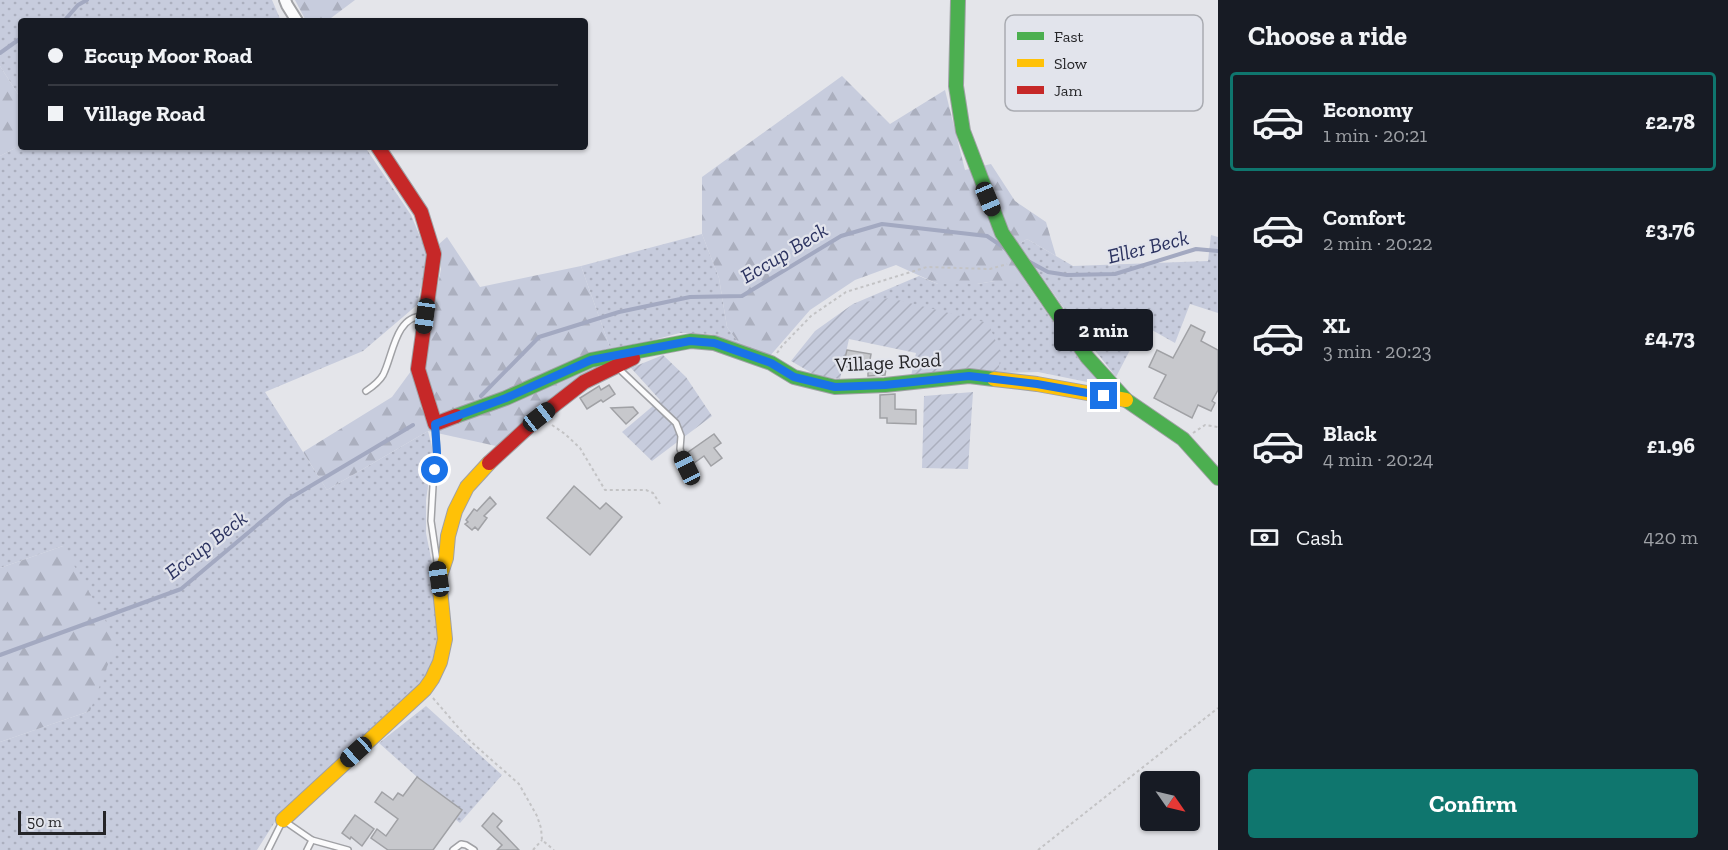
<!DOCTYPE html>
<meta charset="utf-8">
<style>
:root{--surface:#171b24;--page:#20242c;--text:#f1f3f6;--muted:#9ea1a6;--line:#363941;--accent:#0f766e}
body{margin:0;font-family:"Zilla Slab",serif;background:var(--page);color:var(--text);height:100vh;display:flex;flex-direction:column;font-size:22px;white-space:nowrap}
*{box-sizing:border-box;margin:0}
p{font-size:20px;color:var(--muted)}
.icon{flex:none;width:33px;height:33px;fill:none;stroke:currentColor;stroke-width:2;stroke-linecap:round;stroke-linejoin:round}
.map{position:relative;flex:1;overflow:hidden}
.details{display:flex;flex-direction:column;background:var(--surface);width:510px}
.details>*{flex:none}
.guide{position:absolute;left:18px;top:18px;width:570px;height:132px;border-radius:6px;box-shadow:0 2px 4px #0004;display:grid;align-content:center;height:132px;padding:0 30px;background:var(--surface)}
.needle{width:39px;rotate:124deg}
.tools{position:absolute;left:1140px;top:771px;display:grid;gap:12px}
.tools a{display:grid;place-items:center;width:60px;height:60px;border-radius:6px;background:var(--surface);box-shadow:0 2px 4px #0004;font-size:30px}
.scale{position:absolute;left:18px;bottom:15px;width:88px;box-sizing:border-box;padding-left:6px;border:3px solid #252528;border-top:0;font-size:16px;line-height:21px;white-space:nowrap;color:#252528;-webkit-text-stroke:4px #e2e4ec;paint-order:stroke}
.end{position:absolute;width:27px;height:27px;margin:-14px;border:8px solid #1a73e8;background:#fff;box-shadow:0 0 0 3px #fff}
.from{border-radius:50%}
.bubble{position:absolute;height:42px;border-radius:6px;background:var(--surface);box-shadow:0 2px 4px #0004;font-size:20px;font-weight:800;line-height:42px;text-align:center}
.car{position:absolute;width:18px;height:36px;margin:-18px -9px;border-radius:8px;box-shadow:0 0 4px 2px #0007;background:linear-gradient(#222 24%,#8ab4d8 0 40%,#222 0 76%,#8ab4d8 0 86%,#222 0)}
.guide b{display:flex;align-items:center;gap:21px;height:57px;font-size:22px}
.guide b+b{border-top:2px solid var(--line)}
.guide i{width:15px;height:15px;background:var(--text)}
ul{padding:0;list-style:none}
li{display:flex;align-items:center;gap:18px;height:99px;margin:0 12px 9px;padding:0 18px;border:3px solid transparent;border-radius:6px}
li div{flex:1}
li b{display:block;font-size:22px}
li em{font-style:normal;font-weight:800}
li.selected{border-color:var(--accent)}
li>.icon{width:54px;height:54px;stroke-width:1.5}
h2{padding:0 30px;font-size:27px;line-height:72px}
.pay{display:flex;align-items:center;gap:15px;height:66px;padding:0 30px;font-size:22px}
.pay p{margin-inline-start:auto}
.primary-button{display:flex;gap:12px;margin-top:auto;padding:12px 30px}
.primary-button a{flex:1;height:69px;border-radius:6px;background:var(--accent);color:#fff;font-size:24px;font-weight:800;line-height:69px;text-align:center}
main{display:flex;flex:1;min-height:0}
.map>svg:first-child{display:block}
</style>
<main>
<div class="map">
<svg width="1218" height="850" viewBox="0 0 1218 850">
<defs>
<pattern id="grass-dots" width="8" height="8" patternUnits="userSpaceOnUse" patternTransform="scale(1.5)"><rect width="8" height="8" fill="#c7ccdd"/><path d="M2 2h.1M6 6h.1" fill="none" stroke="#abafbe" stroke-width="1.8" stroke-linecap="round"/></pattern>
<pattern id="forest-firs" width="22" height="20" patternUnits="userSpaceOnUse" patternTransform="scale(1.5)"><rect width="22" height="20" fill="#c7ccdd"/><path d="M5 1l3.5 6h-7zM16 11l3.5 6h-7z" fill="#abafbe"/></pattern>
<pattern id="garden-furrows" width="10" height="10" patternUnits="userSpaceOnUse" patternTransform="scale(1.5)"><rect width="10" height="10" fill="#c7ccdd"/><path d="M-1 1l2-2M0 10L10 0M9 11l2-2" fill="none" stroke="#abafbe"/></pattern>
</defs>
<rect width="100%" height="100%" fill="#e4e5ea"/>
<g fill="url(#grass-dots)">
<path d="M 0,0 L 272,0 L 281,21 L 21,21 L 21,99 L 0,66 Z"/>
<path d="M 21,145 L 21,147 L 365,147 L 411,215 L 428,256 L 417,305 L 363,351 L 265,392 L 327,490 L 428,431 L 433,451 L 426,500 L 426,533 L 436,583 L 440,639 L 434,662 L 417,688 L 283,809 L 257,850 L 0,850 L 0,742 L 90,711 L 63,546 L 0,568 L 0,156 Z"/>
<path d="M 702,234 L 719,278 L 727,327 L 743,349 L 711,334 L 680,333 L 657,339 L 614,359 L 581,266 Z"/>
<path d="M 1211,235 L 1218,237 L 1218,313 L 1190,304 L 1175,343 L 1143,325 L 1116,377 L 1079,330 L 1019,244 L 1027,239 L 1073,266 L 1208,261 Z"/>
<path d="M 919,276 L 938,284 L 977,284 L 995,281 L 1025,281 L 1080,361 L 1107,386 L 1038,372 L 998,373 L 853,304 Z"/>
<path d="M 426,706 L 502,775 L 460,823 L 455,819 L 462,810 L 417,777 L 379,743 Z"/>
</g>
<g fill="url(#forest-firs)">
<path d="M 295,0 L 355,0 L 327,21 L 306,21 Z"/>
<path d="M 0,66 L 21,99 L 21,145 L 0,156 Z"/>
<path d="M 842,76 L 890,124 L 945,90 L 965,170 L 991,164 L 1015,201 L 1046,222 L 1056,256 L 1027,239 L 1019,244 L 1010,252 L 1025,281 L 995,281 L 977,284 L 938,284 L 896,265 L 855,280 L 810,310 L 769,357 L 743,349 L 727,327 L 719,278 L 702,234 L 702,177 Z"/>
<path d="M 447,237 L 480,287 L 581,266 L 614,359 L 541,407 L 496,446 L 428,431 L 327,490 L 303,452 L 392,397 L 425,352 L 441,269 L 439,244 Z"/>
<path d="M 63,546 L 117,641 L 90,711 L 0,742 L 0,568 Z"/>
</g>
<g fill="url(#garden-furrows)">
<path d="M 890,298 L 988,323 L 1001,353 L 998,373 L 911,376 L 916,353 L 849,339 L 840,379 L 817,376 L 791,361 L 815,331 L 853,304 Z"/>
<path d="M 663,355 L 686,377 L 712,416 L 652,461 L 622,432 L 660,400 L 631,368 Z"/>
<path d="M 973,392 L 968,469 L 922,468 L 924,396 Z"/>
</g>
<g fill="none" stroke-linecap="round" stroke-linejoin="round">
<g stroke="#a3a9c1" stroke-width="4">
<path d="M 64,21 L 78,5 L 87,0"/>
<path d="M 0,53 L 21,38"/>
<path d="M 1028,261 L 1048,272 L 1067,275 L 1115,274 L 1196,249 L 1218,251"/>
<path d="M 481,396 L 539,337 L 619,312 L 690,297 L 742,296 L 841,236 L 882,224 L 987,236 L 1006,249"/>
<path d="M 0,655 L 181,589 L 287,500 L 413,425"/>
</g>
</g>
<g fill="#c7c8cc" stroke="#a0a1a5" stroke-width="1.5">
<path d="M 1191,325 L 1205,332 L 1201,341 L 1218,350 L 1218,390 L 1212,401 L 1215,403 L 1211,411 L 1198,405 L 1192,418 L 1154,398 L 1166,375 L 1149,367 L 1157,350 L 1173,358 Z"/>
<path d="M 847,350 L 871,354 L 868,371 L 843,366 Z"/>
<path d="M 868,368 L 886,369 L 885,375 L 868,376 Z"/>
<path d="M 609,385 L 615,394 L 603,402 L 601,400 L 587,409 L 580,398 L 599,386 L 601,390 Z"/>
<path d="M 895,394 L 895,409 L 916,410 L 916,424 L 887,423 L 887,418 L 880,418 L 880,395 Z"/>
<path d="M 633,407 L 638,413 L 626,424 L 611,408 Z"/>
<path d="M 714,434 L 721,443 L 714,448 L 722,458 L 711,466 L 704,456 L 694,463 L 687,453 Z"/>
<path d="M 574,486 L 600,509 L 606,503 L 622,517 L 590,555 L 547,518 Z"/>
<path d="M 490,497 L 496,504 L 484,516 L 487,518 L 478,530 L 475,527 L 472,530 L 465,524 L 468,522 L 466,520 L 474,509 L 477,511 Z"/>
<path d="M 417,777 L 462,810 L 433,850 L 388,850 L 371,838 L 377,829 L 386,836 L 398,819 L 375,802 L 382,792 L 393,800 L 398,793 L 403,796 Z"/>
<path d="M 493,813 L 502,821 L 497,827 L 519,850 L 497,850 L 502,845 L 482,826 Z"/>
<path d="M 355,815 L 374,829 L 362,846 L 351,837 L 350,839 L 342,833 Z"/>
</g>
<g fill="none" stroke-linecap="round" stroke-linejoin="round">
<defs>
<g id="lane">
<path d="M 617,367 L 676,423 L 681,436 L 680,449 L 687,468"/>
<path d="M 366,391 C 372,387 379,382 383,375 C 393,356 395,316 423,316"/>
<path d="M 435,425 L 437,454 L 433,486 L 431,521 L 438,568"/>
<path d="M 268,850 L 283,820 L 312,840 L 348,850"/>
<path d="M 307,850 L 312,840"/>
<path d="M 453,850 L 461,844 L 466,845 L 474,850"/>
</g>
<path id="street" d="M 285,0 L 287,5 L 297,21"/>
<g id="fast">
<path d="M 958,0 L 956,86 L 963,131 L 1002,233 L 1087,357 L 1126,400 L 1183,439 L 1218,478"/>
<path d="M 456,416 L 506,398 L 591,360 L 691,341 L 714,343 L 771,363 L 794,377 L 835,387 L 885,385 L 969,376 L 994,379"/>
</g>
<g id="slow">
<path d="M 994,379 L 1037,384 L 1126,400"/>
<path d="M 283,820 L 425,689 L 432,679 L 440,662 L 445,639 L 439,579 L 446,558 L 448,536 L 455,511 L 467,487 L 489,463"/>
</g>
<g id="jam">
<path d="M 378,147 L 421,212 L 434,254 L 418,369 L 435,424 L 456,416"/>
<path d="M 489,463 L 539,417 L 584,382 L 633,358"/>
</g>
</defs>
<use href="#lane" stroke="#a0a1a5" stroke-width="8"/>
<use href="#street" stroke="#a0a1a5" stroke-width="14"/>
<use href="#fast" stroke="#a0a1a5" stroke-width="16"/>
<use href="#slow" stroke="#a0a1a5" stroke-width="16"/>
<use href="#jam" stroke="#a0a1a5" stroke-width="16"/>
<g stroke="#c3c3c5" stroke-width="2" stroke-dasharray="3 3" stroke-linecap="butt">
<path d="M 777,353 L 782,346 L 811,316 L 846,292 L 927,267 L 990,269 L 1007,264"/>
<path d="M 552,425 L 565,434 L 580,448 L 605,490 L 646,490 L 653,493 L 660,504"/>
<path d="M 1193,433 L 1205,425 L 1218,427"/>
<path d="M 433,698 L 469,740 L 519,784 L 537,816 L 541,828 L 542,840 L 554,850"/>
<path d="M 533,850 L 542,840"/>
<path d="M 1038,850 L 1218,708"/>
</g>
<use href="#lane" stroke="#fbfbfc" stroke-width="5"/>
<use href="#street" stroke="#fbfbfc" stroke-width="10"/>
<use href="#fast" stroke="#4caf50" stroke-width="14"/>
<use href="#slow" stroke="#ffc107" stroke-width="14"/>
<use href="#jam" stroke="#c62828" stroke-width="14"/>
</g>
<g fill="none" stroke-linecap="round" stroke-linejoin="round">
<path stroke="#1a73e8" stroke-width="8" d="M 435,470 L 437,454 L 435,424 L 506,398 L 591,360 L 690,341 L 714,343 L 771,363 L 794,377 L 835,387 L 885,385 L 969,376 L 1037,384 L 1104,396"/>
</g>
<g text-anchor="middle" stroke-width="4.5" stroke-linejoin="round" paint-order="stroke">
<g font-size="20" fill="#252528" stroke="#e2e4ec">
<text transform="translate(888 362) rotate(-3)" y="7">Village Road</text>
</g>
<g font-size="21" font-style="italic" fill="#2c3360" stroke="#e2e4ec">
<text transform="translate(1148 247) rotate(-14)" y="7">Eller Beck</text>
<text transform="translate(784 253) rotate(-31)" y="7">Eccup Beck</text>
<text transform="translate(206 545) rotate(-38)" y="7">Eccup Beck</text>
</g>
</g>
<rect x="1005" y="15" width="198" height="96" rx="9" fill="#e2e4ec" stroke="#a9abb1" stroke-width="1.5"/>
<rect x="1017" y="32" width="27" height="8" fill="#4caf50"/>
<rect x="1017" y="59" width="27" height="8" fill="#ffc107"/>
<rect x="1017" y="86" width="27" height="8" fill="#c62828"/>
<g font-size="16" fill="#252528">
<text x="1054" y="42">Fast</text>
<text x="1054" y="69">Slow</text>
<text x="1054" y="96">Jam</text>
</g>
</svg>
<div class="tools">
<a><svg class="needle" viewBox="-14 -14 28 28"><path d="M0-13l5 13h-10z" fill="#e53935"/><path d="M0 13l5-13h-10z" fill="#9ea1a6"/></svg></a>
</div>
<div class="scale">50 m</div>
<i class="end from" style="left:435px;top:470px"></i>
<i class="end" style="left:1104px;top:396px"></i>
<div class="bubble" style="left:1054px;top:309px;width:99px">2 min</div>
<i class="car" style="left:988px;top:199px;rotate:157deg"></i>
<i class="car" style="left:425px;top:316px;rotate:188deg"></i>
<i class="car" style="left:539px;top:417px;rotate:52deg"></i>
<i class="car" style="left:687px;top:468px;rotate:334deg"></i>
<i class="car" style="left:439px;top:579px;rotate:352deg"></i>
<i class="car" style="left:356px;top:752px;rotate:228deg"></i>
<div class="guide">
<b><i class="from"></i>Eccup Moor Road</b>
<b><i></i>Village Road</b>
</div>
</div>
<section class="details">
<h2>Choose a ride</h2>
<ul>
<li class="selected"><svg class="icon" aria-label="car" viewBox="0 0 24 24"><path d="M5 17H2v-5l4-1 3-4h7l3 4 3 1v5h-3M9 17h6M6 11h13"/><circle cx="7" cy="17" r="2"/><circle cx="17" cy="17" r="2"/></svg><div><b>Economy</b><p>1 min · 20:21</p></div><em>£2.78</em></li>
<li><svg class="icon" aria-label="car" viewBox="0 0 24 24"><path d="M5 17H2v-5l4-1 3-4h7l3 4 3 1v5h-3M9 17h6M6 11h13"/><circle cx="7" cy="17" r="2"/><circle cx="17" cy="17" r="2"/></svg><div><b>Comfort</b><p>2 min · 20:22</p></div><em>£3.76</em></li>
<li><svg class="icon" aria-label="car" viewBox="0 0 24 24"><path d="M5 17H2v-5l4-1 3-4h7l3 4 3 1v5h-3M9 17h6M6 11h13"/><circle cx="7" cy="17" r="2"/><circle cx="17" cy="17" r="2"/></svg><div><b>XL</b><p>3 min · 20:23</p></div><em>£4.73</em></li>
<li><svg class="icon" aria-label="car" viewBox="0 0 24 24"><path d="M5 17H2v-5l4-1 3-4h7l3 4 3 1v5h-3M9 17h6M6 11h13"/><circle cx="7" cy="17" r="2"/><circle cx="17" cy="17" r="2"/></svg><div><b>Black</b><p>4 min · 20:24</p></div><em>£1.96</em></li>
</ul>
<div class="pay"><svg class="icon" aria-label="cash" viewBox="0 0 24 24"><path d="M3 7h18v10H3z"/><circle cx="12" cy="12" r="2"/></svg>Cash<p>420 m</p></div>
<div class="primary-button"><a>Confirm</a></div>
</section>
</main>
